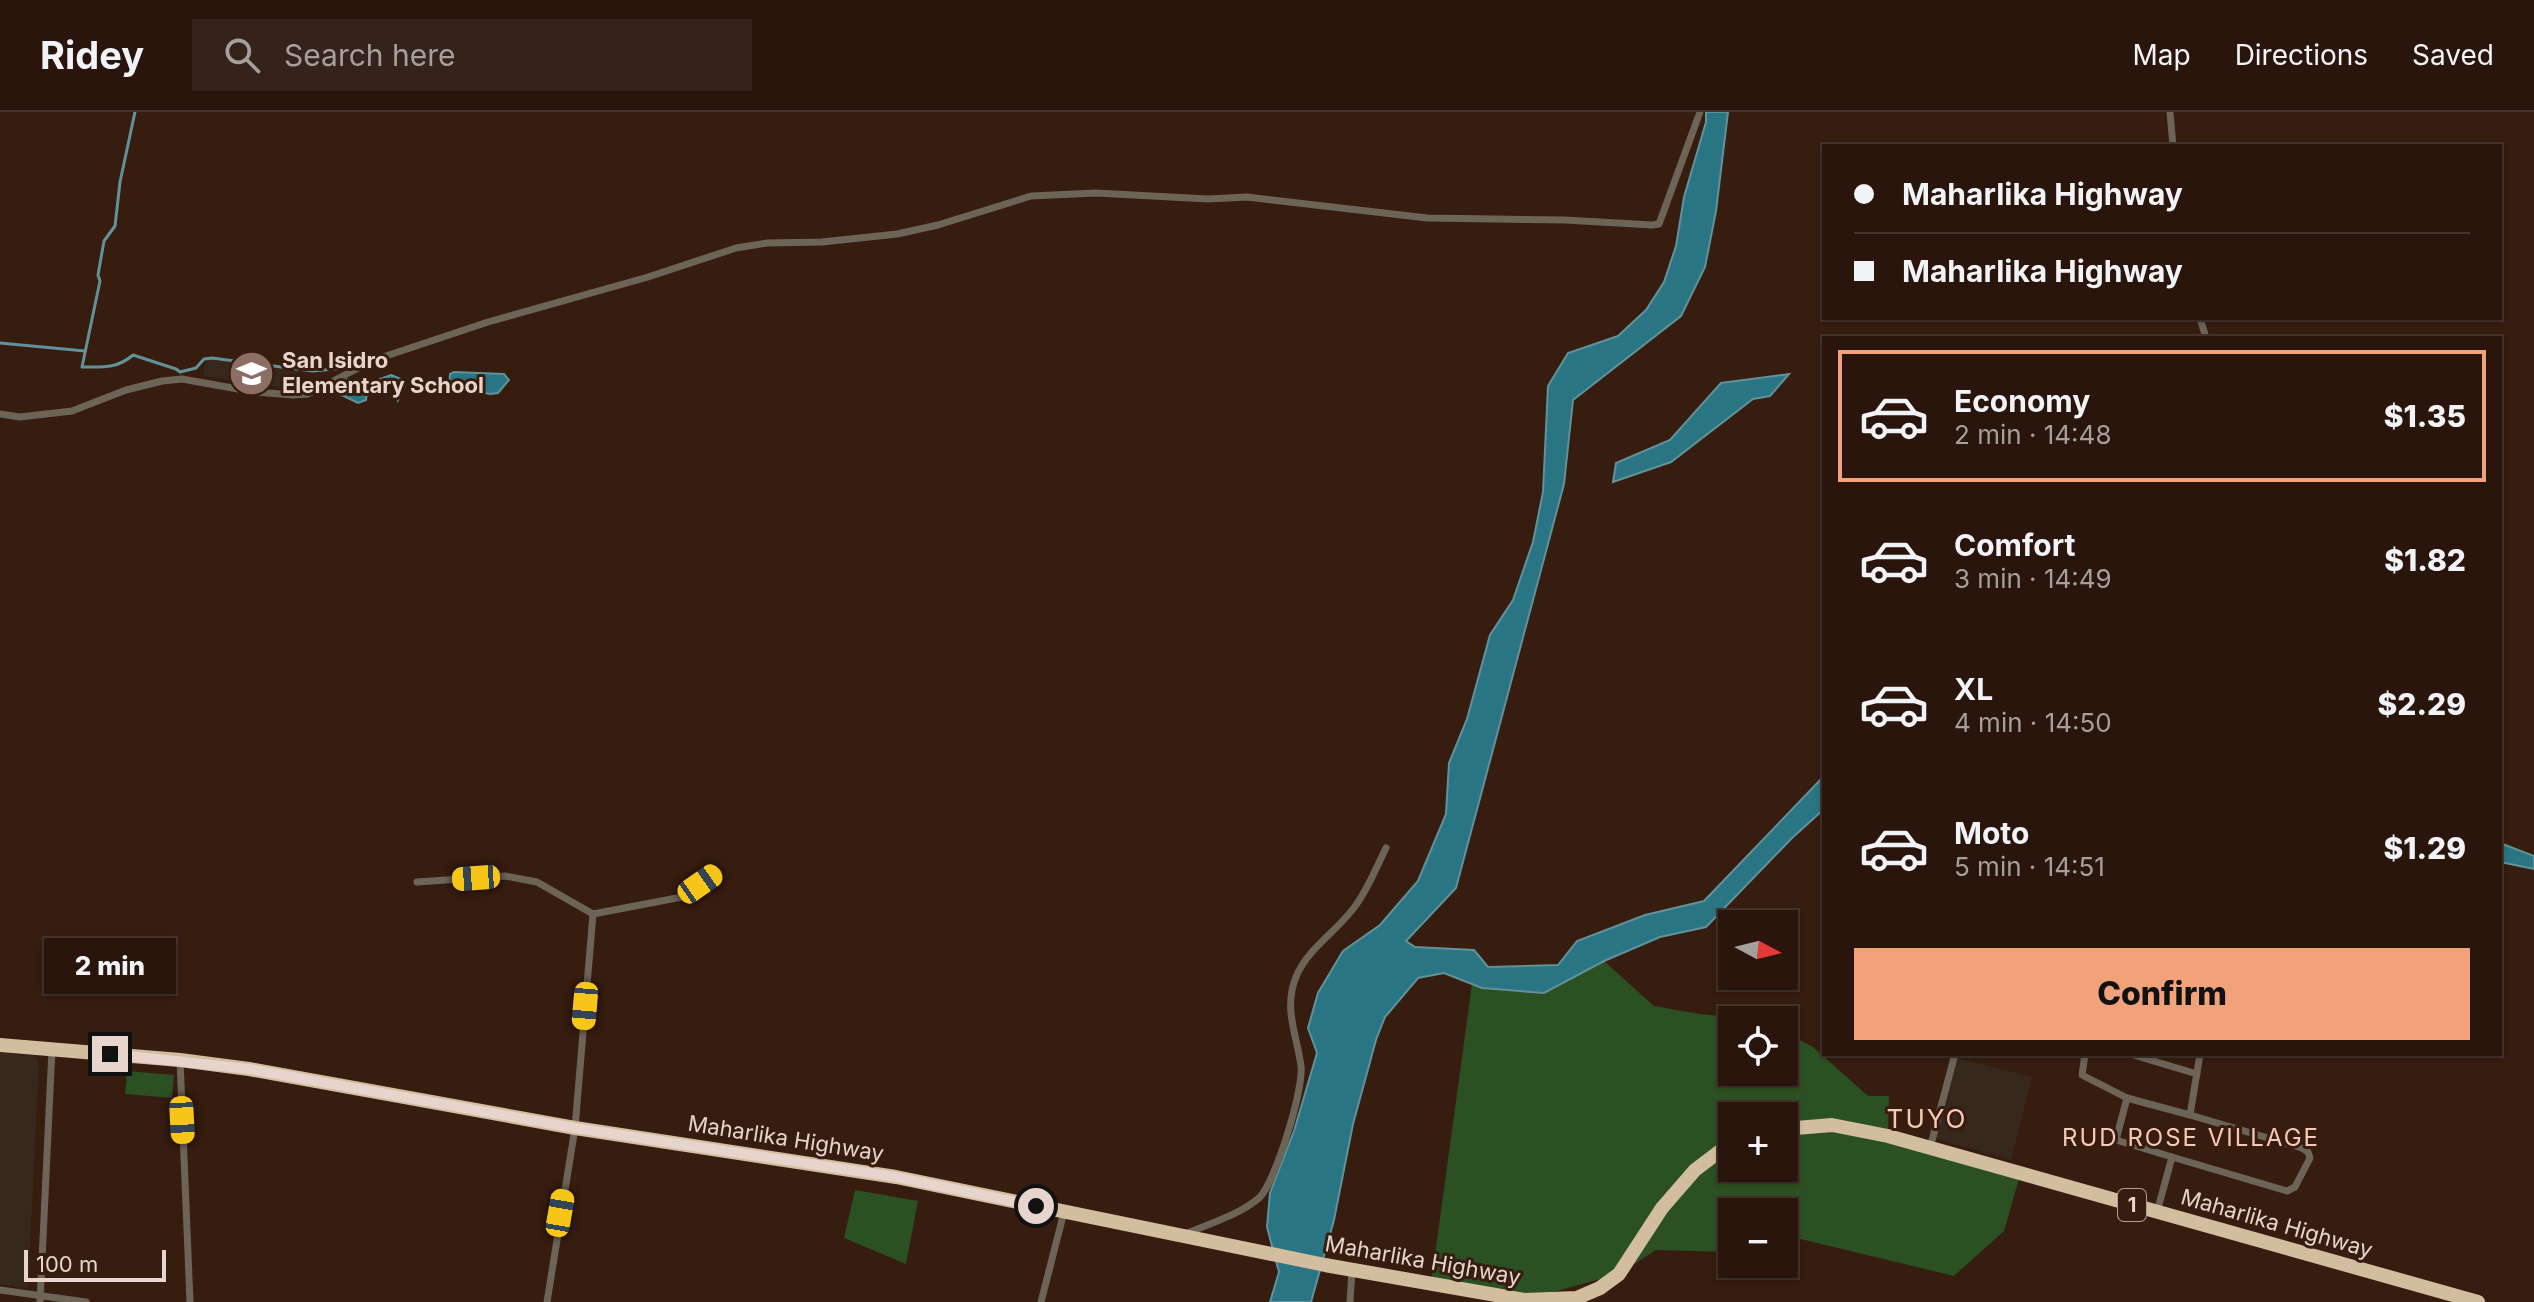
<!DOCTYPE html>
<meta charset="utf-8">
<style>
:root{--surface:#29150c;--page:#35221a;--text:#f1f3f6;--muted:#a59f9d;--line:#45342d;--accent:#f1a27b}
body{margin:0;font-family:Inter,sans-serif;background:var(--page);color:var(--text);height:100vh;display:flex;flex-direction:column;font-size:30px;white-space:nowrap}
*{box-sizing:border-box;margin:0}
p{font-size:26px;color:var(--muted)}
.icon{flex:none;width:44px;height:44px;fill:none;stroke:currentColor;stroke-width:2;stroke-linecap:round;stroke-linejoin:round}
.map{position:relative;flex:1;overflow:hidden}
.drawer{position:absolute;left:1822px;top:224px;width:680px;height:720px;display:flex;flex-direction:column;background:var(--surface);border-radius:0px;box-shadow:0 2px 6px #0004,0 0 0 2px var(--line)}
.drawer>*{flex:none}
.guide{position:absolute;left:1822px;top:32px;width:680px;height:176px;border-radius:0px;box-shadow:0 2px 6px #0004,0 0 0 2px var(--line);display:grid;align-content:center;height:176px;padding:0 32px;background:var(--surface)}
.needle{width:52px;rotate:97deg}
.controls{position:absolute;left:1718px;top:798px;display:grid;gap:16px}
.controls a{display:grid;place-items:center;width:80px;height:80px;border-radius:0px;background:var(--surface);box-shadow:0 2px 6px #0004,0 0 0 2px var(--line);font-size:40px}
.scale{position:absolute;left:24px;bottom:20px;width:142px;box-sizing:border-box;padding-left:8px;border:4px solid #e7d4cc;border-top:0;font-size:22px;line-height:28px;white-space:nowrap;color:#e7d4cc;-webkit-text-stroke:6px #371c10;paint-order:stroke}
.end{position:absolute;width:36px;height:36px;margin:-18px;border:10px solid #e7d4cc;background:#111;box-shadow:0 0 0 4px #111}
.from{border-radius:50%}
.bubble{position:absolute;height:56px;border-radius:0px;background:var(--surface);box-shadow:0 2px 6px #0004,0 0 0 2px var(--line);font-size:26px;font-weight:800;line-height:56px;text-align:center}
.car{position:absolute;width:24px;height:48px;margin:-24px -12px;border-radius:10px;box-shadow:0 0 6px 2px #0007;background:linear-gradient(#f5c518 24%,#345 0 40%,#f5c518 0 76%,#345 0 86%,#f5c518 0)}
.guide b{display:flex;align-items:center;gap:28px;height:76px;font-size:30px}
.guide b+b{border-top:2px solid var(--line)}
.guide i{width:20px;height:20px;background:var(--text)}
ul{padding:14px 0 0;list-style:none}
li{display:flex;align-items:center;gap:24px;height:132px;margin:0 16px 12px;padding:0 16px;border:4px solid transparent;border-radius:0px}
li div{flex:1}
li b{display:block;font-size:30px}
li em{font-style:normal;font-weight:800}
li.selected{border-color:var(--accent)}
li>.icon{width:72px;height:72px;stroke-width:1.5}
.cta{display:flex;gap:16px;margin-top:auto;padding:16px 32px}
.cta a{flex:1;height:92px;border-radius:0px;background:var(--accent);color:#111;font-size:32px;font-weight:800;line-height:92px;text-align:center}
header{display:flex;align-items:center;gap:48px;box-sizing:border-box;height:112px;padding:0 40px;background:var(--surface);border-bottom:2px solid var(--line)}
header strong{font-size:38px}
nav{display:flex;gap:44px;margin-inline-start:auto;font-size:28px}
.search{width:560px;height:72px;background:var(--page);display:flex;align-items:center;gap:20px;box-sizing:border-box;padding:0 28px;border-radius:0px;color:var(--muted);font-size:30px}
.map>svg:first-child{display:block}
</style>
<header>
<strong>Ridey</strong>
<div class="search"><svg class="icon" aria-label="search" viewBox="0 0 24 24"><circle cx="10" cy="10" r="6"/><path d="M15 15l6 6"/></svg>Search here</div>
<nav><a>Map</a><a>Directions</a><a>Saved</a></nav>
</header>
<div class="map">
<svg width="2534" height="1190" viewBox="0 0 2534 1190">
<rect width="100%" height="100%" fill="#371c10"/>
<g fill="#37281d">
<path d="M 206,247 L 298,258 L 296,277 L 203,264 Z"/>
<path d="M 0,941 L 34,943 L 39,952 L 28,1176 L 0,1172 Z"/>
<path d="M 1954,945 L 2032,965 L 2011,1048 L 1933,1026 Z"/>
</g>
<g fill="#2b5021" fill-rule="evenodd">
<path d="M 1604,849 L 1654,894 L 1700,902 L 1759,908 L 1732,908 L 1732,960 L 1784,960 L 1784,920 L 1813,935 L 1868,984 L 1889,984 L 1888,1024 L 2019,1067 L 2004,1119 L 1954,1164 L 1784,1123 L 1784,1100 L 1732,1100 L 1732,1139 L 1729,1140 L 1656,1138 L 1619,1162 L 1524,1188 L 1431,1172 L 1472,872 L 1544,881 ZM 1732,1004 L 1784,1004 L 1784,1056 L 1732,1056 Z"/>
<path d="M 127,959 L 174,963 L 172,986 L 125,982 Z"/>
<path d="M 855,1078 L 918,1089 L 906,1152 L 844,1126 Z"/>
</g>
<g fill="#297583" stroke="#629299" stroke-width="2">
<path d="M 1706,0 L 1728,0 L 1716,99 L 1705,155 L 1681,204 L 1573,288 L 1564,372 L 1456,776 L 1406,829 L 1415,835 L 1474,838 L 1488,855 L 1558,853 L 1577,829 L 1645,803 L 1704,789 L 1824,664 L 1824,697 L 1792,726 L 1706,815 L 1660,825 L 1604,849 L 1544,881 L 1482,876 L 1444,861 L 1418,866 L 1385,905 L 1376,928 L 1353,1012 L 1334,1108 L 1311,1190 L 1270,1190 L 1279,1160 L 1267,1115 L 1270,1081 L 1294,1019 L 1317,941 L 1308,916 L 1318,881 L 1343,839 L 1380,813 L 1418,769 L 1446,702 L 1449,651 L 1467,607 L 1490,523 L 1513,488 L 1533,430 L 1543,380 L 1548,274 L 1568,241 L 1618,224 L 1646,198 L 1664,170 L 1676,134 L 1684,85 L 1706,10 Z"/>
<path d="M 454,260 L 504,262 L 509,268 L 498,281 L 490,282 L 449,273 L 450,262 Z"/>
<path d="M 1789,262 L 1770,284 L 1753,287 L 1671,350 L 1613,370 L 1616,351 L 1670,328 L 1721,271 Z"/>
<path d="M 391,263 L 401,267 L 405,273 L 398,288 L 396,273 L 390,269 L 367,280 L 366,288 L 358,291 L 333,279 L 340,268 L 349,267 L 358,275 Z"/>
<path d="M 2500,731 L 2534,744 L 2534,757 L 2500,750 Z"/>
</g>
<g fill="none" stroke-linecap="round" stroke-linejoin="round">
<g stroke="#629299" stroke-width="3">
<path d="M 135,0 L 120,70 L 115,114 L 104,129 L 98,163 L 100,169 L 82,255 C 102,255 117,257 133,243 L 176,257 L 180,260 L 196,256 L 204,247 L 212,246 L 313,259 L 345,256"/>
<path d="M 0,231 L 85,239"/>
</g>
<g stroke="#6d6458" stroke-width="7">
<path d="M 2170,0 L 2173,34"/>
<path d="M 2200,206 L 2206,226"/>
<path d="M 0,302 L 20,305 L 72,299 L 126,278 L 162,269 L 182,267 L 255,280 L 293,283 L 308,282 L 374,248 L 488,210 L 648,165 L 736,136 L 767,131 L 822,130 L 897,122 L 938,113 L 1031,84 L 1096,81 L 1208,87 L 1247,85 L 1427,106 L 1565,108 L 1652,113 L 1659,112 L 1700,0"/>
<path d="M 417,770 L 505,764 L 537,770 L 593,802 L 682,785 L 718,760"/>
<path d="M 2085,942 L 2082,963 L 2127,986 L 2190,1003 L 2200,942"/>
<path d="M 2130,942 L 2197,962"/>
<path d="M 180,948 L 190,1190"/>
<path d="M 2127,986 L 2116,1028 L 2172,1045 L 2157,1100"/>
<path d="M 1930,1036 L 1955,942"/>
<path d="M 2172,1045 L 2287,1079 L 2295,1075 L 2310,1046 L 2308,1040 L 2302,1036 L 2190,1003"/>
<path d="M 1188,1121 C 1211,1111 1239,1103 1259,1086 C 1275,1071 1304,977 1301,954 C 1297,923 1283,897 1296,865 C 1308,835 1341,817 1358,790 C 1369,774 1377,754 1386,736"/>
<path d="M 0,1178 L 86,1190"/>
<path d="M 40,1190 L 52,937"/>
<path d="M 547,1190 L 575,1016 L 593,802"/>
<path d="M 1041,1190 L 1064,1100"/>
<path d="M 1350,1190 L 1352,1158"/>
</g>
<g stroke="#d3bd9f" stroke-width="14">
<path d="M 0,933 L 180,948 L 249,957 L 575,1016 L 896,1065 L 1325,1153 L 1524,1188 L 1577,1186 L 1600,1176 L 1619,1162 L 1662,1096 L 1695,1058 L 1732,1030"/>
<path d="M 1784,1017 L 1832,1013 L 1888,1024 L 2478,1190"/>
</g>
</g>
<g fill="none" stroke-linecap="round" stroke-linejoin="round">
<path stroke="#e7d4cc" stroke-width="10" d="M 110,942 L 249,957 L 575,1016 L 896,1065 L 1036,1094"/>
</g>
<defs>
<symbol id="school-disc" viewBox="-11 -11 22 22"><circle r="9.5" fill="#8d6e63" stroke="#371c10"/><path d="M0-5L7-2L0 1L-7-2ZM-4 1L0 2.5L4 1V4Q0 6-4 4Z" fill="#fff"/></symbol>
</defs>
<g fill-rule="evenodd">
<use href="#school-disc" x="226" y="236" width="51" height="51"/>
</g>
<g text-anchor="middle" stroke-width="6" stroke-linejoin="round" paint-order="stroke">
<rect fill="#371c10" stroke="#b29d94" stroke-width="2" x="2118" y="1077" width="28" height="32" rx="6"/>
<g font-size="20" font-weight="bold" fill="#e7d4cc">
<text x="2132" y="1100">1</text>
</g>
<g font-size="22" font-weight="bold" fill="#e7d4cc" stroke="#371c10" text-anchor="start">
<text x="282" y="256">San Isidro<tspan x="282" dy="25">Elementary School</tspan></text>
</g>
<g font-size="22" fill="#e7d4cc" stroke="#371c10">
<text transform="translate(786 1026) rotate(9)" y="8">Maharlika Highway</text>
<text transform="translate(2277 1111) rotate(16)" y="8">Maharlika Highway</text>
<text transform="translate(1423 1148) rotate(10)" y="8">Maharlika Highway</text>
</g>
<g font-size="24" letter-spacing="2" fill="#f7cab4" stroke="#371c10">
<text x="2191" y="1034">RUD ROSE VILLAGE</text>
</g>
<g font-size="26" letter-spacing="2" fill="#f7cab4" stroke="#371c10">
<text x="1927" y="1016">TUYO</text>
</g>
</g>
</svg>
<div class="controls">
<a><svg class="needle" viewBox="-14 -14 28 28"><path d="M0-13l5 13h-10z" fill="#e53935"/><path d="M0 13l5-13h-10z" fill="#a59f9d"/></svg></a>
<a><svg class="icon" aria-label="locate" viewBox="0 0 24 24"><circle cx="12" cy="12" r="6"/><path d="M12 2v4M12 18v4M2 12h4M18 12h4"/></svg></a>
<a>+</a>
<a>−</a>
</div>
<div class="scale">100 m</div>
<i class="end from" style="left:1036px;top:1094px"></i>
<i class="end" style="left:110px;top:942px"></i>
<div class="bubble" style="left:44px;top:826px;width:132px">2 min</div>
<i class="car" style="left:476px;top:766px;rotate:266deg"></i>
<i class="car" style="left:700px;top:772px;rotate:55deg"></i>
<i class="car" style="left:585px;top:894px;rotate:185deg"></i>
<i class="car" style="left:182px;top:1008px;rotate:177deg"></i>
<i class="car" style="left:560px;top:1101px;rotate:10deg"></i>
<div class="guide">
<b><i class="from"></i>Maharlika Highway</b>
<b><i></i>Maharlika Highway</b>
</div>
<section class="drawer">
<ul>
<li class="selected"><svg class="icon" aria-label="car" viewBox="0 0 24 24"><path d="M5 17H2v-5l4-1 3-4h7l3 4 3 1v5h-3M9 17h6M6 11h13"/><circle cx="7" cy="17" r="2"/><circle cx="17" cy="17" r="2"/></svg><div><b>Economy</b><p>2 min · 14:48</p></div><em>$1.35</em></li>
<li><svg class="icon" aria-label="car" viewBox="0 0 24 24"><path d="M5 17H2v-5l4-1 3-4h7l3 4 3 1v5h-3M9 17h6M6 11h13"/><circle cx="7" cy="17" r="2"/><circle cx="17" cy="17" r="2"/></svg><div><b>Comfort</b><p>3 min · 14:49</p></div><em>$1.82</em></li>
<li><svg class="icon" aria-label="car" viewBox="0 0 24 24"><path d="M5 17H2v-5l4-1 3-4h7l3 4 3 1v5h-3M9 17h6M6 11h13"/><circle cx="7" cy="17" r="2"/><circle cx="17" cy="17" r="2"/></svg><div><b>XL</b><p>4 min · 14:50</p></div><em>$2.29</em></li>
<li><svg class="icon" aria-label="car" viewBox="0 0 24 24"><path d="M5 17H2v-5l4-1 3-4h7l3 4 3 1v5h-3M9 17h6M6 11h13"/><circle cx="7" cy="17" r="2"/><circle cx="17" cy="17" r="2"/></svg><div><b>Moto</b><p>5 min · 14:51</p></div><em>$1.29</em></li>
</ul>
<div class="cta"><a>Confirm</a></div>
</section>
</div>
